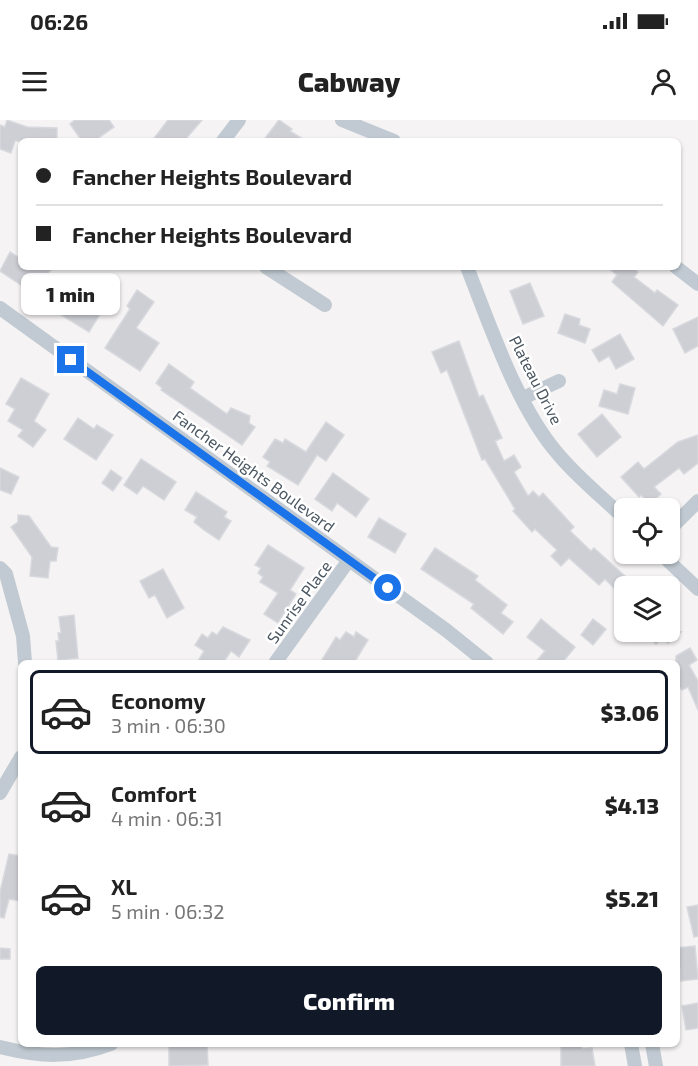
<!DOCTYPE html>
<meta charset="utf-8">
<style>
:root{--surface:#fff;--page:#f2f2f2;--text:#222;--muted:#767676;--line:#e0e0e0;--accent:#111827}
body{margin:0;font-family:"Exo 2",sans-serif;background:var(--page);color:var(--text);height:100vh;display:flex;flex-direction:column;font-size:22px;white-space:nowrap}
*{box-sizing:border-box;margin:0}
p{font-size:20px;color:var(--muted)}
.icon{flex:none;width:33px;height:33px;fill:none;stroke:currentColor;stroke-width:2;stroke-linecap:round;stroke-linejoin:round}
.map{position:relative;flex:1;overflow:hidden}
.side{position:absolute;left:18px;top:540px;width:662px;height:387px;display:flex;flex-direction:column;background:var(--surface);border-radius:9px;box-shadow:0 2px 4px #0004}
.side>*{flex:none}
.hud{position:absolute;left:18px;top:18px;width:663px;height:132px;border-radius:9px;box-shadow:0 2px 4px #0004;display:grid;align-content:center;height:132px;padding:0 18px;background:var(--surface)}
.buttons{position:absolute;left:614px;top:378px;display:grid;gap:12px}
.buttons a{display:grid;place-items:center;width:66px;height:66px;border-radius:9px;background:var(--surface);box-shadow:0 2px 4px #0004;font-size:30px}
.end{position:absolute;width:27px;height:27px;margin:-14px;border:8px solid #1a73e8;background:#fff;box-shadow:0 0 0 3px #fff}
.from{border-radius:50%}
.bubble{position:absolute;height:42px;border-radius:9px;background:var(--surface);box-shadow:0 2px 4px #0004;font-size:20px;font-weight:800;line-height:42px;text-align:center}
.hud b{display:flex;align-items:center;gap:21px;height:57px;font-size:22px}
.hud b+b{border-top:2px solid var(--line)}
.hud i{width:15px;height:15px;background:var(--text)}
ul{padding:10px 0 0;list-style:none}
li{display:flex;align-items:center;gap:18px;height:84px;margin:0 12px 9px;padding:0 6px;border:3px solid transparent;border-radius:9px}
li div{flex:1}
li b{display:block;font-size:22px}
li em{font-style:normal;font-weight:800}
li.on{border-color:var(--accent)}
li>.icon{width:54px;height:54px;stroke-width:1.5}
.button{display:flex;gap:12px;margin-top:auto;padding:12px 18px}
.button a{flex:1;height:69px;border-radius:9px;background:var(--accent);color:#fff;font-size:24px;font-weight:800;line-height:69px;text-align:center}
.status{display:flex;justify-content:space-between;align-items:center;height:42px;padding:0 30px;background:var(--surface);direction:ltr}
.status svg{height:16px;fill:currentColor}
header{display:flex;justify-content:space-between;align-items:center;height:78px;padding:0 18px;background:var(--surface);font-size:27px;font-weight:800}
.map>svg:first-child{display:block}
</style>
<div class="status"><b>06:26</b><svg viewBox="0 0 49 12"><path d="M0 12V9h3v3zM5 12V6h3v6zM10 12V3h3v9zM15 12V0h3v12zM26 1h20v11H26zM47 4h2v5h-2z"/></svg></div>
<header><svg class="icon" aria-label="menu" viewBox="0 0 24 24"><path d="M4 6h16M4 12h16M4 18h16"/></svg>Cabway<svg class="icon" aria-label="person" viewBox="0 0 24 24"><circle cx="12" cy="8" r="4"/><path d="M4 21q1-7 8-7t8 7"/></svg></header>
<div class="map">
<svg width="698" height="946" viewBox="0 0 698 946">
<rect width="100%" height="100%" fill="#f5f3f3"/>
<g fill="#cdcfd5" stroke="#d7d9de" stroke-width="1.5">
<path d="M 7,0 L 27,7 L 57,8 L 57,21 L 15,21 L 11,33 L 0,29 L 0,5 L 5,7 Z"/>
<path d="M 75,0 L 109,0 L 114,7 L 94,21 L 82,21 L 70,4 Z"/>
<path d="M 168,0 L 202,0 L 184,21 L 152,21 Z"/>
<path d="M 279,0 L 292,9 L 290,11 L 306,21 L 263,21 Z"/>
<path d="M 10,132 L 21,139 L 21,147 L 53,147 L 33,173 L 0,151 Z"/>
<path d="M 607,147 L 632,147 L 638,152 L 634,157 L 655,173 L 657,170 L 678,185 L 663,206 L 612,162 L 617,155 Z"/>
<path d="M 530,163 L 544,196 L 523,204 L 510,171 Z"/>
<path d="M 137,170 L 154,182 L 136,208 L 159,223 L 140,251 L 105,228 L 130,189 L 127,186 Z"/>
<path d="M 60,173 L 75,182 L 79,176 L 102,191 L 89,212 L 50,188 Z"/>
<path d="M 565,194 L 580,199 L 579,205 L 590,209 L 585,223 L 558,213 Z"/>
<path d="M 698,197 L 698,226 L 685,233 L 673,209 Z"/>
<path d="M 620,214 L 634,239 L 616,249 L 609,236 L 599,242 L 592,230 Z"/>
<path d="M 459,221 L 479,277 L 483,275 L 502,318 L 495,321 L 504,341 L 514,335 L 521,347 L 514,352 L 528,376 L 533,371 L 539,377 L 543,373 L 574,407 L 570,411 L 591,431 L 594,428 L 636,466 L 624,466 L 624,478 L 605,459 L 599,465 L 569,438 L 561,446 L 551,436 L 557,430 L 535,409 L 532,412 L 513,391 L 515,389 L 485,339 L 482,340 L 447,250 L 441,253 L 432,232 Z"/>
<path d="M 169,244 L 194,262 L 190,268 L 227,294 L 231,288 L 250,296 L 249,303 L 255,307 L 242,325 L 161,270 L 162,268 L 156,263 Z"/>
<path d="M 21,258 L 49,274 L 34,301 L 46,310 L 33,327 L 18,316 L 23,310 L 8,301 L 15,289 L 6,284 Z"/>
<path d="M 620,264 L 635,268 L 628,294 L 599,286 L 604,270 L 617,274 Z"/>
<path d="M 602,294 L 621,317 L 597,337 L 578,314 Z"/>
<path d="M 78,298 L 94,309 L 97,305 L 113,315 L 96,340 L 64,319 Z"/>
<path d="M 326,302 L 344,315 L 326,341 L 317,335 L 298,365 L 267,346 L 270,342 L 263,337 L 275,319 L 283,323 L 285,319 L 306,332 Z"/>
<path d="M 698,315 L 698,343 L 684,354 L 679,348 L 654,367 L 661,374 L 650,384 L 641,375 L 639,377 L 621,357 L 638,342 L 644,349 L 678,322 Z"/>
<path d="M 141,339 L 176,362 L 164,380 L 143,366 L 137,374 L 124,365 Z"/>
<path d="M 0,348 L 19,357 L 11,374 L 0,370 Z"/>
<path d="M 111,350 L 122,358 L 113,371 L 102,363 Z"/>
<path d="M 333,353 L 369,379 L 356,397 L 337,383 L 332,391 L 315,379 Z"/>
<path d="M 196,372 L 227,392 L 224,397 L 231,401 L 219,420 L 204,410 L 194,402 L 197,397 L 185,390 Z"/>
<path d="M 18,395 L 29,396 L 51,427 L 58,428 L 56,441 L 50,441 L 48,458 L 30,456 L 32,437 L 11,407 L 18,402 Z"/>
<path d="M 379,398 L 406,414 L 395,433 L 368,417 Z"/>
<path d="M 268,425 L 304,448 L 290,470 L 296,474 L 278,503 L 264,494 L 278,473 L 260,462 L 263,457 L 258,453 L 261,448 L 255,445 Z"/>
<path d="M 435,428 L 478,456 L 475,460 L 507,485 L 501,493 L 513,502 L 503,514 L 471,488 L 474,484 L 421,449 Z"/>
<path d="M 163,449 L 184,488 L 167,498 L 155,475 L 149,478 L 140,461 Z"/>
<path d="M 74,495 L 78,538 L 58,540 L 56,521 L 59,521 L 58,513 L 61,513 L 59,497 Z"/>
<path d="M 541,499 L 575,527 L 562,543 L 535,543 L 545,531 L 527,517 Z"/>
<path d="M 593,499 L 606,509 L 593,525 L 581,515 Z"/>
<path d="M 223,507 L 250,520 L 239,537 L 231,531 L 223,543 L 197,543 L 204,531 L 195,525 L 202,514 L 208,518 L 212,512 L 217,515 Z"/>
<path d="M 346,512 L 354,517 L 356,512 L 368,520 L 354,543 L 320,543 L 336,517 L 340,520 Z"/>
<path d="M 645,512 L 681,512 L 668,523 L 663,517 L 656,524 Z"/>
<path d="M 690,528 L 697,540 L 689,545 L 698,561 L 698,590 L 688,567 L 682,570 L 676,561 L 676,536 Z"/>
<path d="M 9,734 L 21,736 L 21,775 L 20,781 L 9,779 L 4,798 L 0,797 L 0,772 Z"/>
<path d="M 698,785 L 698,816 L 694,817 L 687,787 Z"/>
<path d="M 695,826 L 698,859 L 681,861 L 680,848 L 676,848 L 676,828 Z"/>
<path d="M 0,828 L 10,829 L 10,839 L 0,839 Z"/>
<path d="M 698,883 L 698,908 L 686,910 L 682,886 Z"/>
<path d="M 169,924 L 207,924 L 208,945 L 169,946 Z"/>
<path d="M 561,924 L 581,924 L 582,929 L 592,928 L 595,946 L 561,946 Z"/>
</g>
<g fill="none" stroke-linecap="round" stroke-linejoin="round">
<g stroke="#c1cad2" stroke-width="14">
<path d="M 342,0 L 394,21"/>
<path d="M 223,21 L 239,0"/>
<path d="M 266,147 L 325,185"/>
<path d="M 467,147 C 490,205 517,287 558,334 C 577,357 602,377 624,398"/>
<path d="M 676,147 L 698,164"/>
<path d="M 0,188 L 446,510 L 487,543"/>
<path d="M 523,278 L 559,261"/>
<path d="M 669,410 L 698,381"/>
<path d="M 661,434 L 698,469"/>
<path d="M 0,448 L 6,454 L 23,516 L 25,543"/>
<path d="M 275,543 L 349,440"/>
<path d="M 0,673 L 21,637"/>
<path d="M 631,924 L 635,946"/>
<path d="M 652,924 L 656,946"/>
<path d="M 0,927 C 40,937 71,939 111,924"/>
</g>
</g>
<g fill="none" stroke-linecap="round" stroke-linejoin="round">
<path stroke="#1a73e8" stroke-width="8" d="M 71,240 L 388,468"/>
</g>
<g text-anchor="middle" stroke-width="5" stroke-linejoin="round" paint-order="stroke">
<g font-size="16" fill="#4a5661" stroke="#fff">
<text transform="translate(536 260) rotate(63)" y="6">Plateau Drive</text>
<text transform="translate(254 351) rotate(36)" y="6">Fancher Heights Boulevard</text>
<text transform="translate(299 482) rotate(-54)" y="6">Sunrise Place</text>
</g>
</g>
</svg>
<div class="buttons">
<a><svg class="icon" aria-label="locate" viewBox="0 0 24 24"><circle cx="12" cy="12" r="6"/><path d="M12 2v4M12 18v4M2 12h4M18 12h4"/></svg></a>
<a><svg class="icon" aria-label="layers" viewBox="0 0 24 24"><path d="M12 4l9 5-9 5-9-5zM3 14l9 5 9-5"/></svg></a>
</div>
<i class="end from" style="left:388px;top:468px"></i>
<i class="end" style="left:71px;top:240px"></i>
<div class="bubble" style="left:21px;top:153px;width:99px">1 min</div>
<div class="hud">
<b><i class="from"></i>Fancher Heights Boulevard</b>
<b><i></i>Fancher Heights Boulevard</b>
</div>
<section class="side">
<ul>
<li class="on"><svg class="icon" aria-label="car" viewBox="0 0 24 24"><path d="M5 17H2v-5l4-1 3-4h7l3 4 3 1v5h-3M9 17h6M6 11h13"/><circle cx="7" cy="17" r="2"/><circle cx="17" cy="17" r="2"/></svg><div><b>Economy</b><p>3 min · 06:30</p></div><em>$3.06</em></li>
<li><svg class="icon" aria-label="car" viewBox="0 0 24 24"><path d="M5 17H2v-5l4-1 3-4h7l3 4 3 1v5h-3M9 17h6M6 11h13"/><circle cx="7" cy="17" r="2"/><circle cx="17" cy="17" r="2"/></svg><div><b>Comfort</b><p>4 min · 06:31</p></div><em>$4.13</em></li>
<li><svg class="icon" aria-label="car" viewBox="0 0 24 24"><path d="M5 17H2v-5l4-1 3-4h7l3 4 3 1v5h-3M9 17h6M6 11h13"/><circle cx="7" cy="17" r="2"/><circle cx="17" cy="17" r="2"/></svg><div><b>XL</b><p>5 min · 06:32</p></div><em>$5.21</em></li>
</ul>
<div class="button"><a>Confirm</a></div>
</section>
</div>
